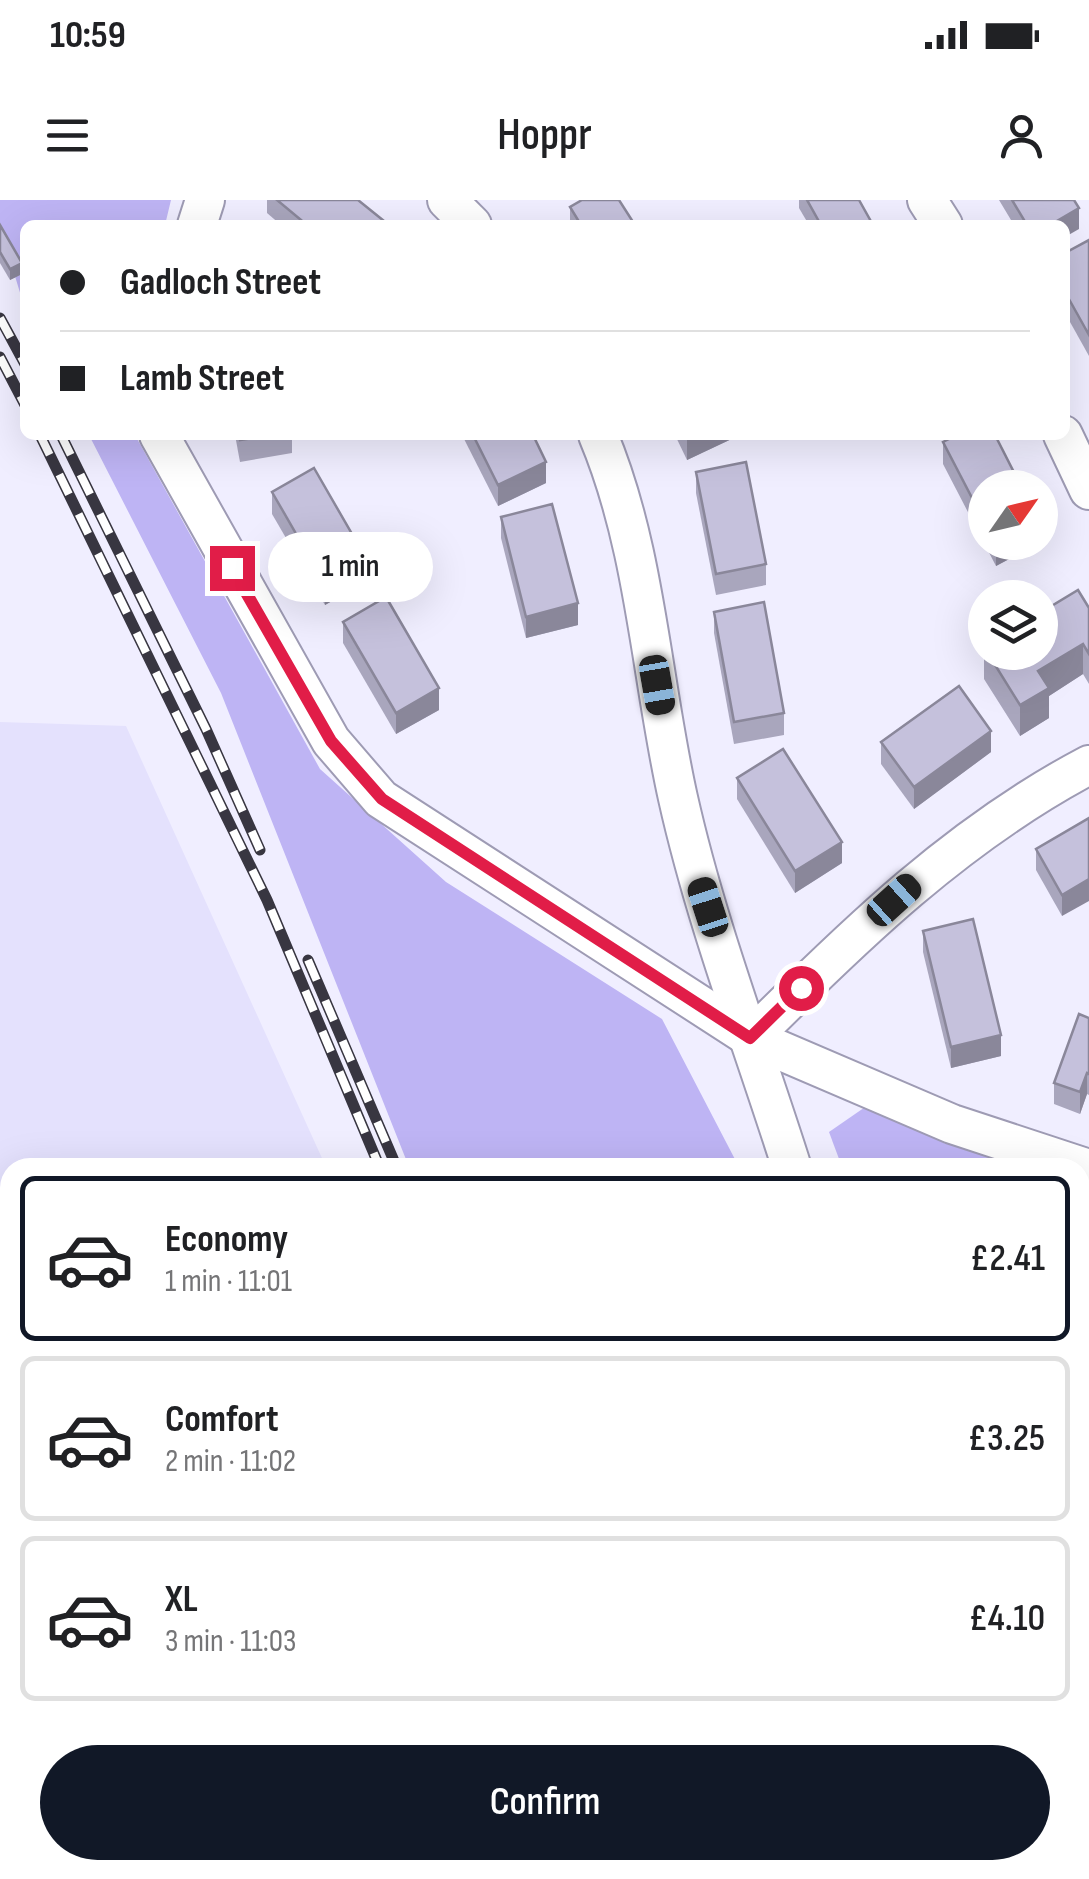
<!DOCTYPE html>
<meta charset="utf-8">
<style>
:root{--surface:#fff;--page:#f2f2f2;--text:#202124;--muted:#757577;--line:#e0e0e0;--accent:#111827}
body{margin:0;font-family:"Sofia Sans Condensed",sans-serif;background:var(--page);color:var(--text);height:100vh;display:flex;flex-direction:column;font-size:38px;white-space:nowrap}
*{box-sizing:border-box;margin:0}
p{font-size:32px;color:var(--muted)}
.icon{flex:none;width:55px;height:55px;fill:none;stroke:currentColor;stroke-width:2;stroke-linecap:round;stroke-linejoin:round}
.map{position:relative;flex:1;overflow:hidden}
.panel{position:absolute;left:0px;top:958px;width:1090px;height:722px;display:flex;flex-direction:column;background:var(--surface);border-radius:30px 30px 0 0;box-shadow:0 10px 40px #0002}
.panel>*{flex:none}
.guide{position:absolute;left:20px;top:20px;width:1050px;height:220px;border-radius:15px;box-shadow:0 10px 40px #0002;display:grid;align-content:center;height:220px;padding:0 40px;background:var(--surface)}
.needle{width:65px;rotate:56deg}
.buttons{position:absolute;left:968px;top:270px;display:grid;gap:20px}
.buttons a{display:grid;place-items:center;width:90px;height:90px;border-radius:50%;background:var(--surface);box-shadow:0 10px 40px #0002;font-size:50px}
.end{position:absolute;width:45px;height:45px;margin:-22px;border:12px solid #e11d48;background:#fff;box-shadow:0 0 0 5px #fff}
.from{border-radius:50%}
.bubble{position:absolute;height:70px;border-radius:35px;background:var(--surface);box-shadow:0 10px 40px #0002;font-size:32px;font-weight:600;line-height:70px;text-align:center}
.car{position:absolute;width:30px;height:60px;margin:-30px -15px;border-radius:12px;box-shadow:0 0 8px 2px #0007;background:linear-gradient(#222 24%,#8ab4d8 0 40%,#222 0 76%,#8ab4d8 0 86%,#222 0)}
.guide b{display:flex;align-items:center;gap:35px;height:95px;font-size:38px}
.guide b+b{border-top:2px solid var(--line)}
.guide i{width:25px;height:25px;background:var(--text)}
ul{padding:18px 0 0;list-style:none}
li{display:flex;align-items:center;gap:30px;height:165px;margin:0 20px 15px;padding:0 20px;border:5px solid var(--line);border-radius:15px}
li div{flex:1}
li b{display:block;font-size:38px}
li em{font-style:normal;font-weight:600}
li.on{border-color:var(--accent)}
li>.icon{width:90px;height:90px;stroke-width:1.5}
.button{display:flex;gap:20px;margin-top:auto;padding:20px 40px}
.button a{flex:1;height:115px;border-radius:60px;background:var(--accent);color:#fff;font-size:40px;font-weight:600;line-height:115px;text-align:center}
.status{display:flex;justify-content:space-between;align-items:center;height:70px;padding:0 50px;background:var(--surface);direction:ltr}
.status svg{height:28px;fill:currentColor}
header{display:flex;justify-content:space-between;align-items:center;height:130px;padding:0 40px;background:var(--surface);font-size:45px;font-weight:600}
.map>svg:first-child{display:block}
</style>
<div class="status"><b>10:59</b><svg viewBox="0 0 49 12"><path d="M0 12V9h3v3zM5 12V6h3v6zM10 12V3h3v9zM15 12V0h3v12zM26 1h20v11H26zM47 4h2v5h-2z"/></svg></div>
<header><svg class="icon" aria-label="menu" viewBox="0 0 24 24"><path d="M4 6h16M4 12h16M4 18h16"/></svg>Hoppr<svg class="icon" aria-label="person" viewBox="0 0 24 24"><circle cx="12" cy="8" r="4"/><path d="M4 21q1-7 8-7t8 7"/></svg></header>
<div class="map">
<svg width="1089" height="1679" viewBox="0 0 1089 1679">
<rect width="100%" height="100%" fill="#f0eeff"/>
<path fill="#e4e1fd" d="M 0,522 L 126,526 L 326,967 L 10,968 L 10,1670 L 569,1670 L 572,1679 L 0,1679 Z"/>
<g fill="#beb4f4">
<path d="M 0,0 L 171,0 L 165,25 L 25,25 L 25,109 L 0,27 Z"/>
<path d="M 89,235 L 135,235 L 320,569 L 446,682 L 662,819 L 739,967 L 409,967 L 221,493 Z"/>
<path d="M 871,903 L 1039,967 L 842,967 L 829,932 Z"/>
<path d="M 1080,983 L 1089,987 L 1089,1224 L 1080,1218 Z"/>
<path d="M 669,1670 L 788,1670 L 790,1679 L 673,1679 Z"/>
</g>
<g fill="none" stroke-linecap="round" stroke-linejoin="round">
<defs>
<g id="lane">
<path d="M 0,1371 L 10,1386"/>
<path d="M 181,1670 L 186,1679"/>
</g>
<g id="street">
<path d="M 447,0 L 472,25"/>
<path d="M 927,0 L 943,25"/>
<path d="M 197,25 L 205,0"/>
<path d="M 159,235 L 331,541 L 381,599 L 751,838 L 952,924 L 1089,969"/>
<path d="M 598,235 C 646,349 651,478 678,598 C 706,723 753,845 792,968"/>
<path d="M 1063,235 L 1089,290"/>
<path d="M 751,838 C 854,735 958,634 1089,565"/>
<path d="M 1080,1487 L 1089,1492"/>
<path d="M 1000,1670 L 1002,1679"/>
</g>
</defs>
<use href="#lane" stroke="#9e9bb4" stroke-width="22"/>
<use href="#street" stroke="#9e9bb4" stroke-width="42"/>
<path stroke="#7f7e8b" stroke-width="6" stroke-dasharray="2.5 8" stroke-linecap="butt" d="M 1080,1146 L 1089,1144"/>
<use href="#lane" stroke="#fff" stroke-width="18"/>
<use href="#street" stroke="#fff" stroke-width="38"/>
<defs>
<g id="rail">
<path d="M 0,118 L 25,164"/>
<path d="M 0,157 L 25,205"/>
<path d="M 40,235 L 267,700 L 380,968"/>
<path d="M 61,235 L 206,529 L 260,650"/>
<path d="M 308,760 L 397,968"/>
<path d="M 638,1670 L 641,1679"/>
<path d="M 656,1670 L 659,1679"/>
</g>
</defs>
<use href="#rail" stroke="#383641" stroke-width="11"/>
<use href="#rail" stroke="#fff" stroke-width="8" stroke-dasharray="22" stroke-linecap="butt"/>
</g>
<g fill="#a9a6bd">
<path d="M 267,0 L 358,0 L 384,25 L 281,25 L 267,13 Z"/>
<path d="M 799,0 L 859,0 L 873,25 L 809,25 L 799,8 Z"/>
<path d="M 999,0 L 1074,0 L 1079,29 L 1065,25 L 1014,25 Z"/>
<path d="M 570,7 L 635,25 L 570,25 Z"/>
<path d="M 0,25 L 22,74 L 10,80 L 0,63 Z"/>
<path d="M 1089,40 L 1089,156 L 1065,113 L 1065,53 Z"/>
<path d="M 235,235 L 292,235 L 292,253 L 240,262 Z"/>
<path d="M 462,235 L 533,235 L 546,283 L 498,306 Z"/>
<path d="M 675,235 L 740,235 L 687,260 Z"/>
<path d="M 943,242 L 985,288 L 985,342 L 1039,343 L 996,366 L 943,264 Z"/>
<path d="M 696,272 L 766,364 L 766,385 L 716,395 L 696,293 Z"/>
<path d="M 272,292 L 367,381 L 325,405 L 272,314 Z"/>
<path d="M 501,317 L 578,425 L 526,438 L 501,338 Z"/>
<path d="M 1089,408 L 1089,484 L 1083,474 L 1049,496 L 1049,518 L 1020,536 L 984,479 L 984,448 L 985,452 L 1040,452 Z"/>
<path d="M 714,412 L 784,513 L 784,535 L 734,544 L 714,433 Z"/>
<path d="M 343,422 L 439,510 L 396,534 L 343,443 Z"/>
<path d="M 881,542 L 991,552 L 914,609 L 881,564 Z"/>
<path d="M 737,578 L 842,663 L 795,693 L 737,599 Z"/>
<path d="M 1089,618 L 1062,716 L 1036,670 L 1036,649 Z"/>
<path d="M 923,731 L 1001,856 L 951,868 L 923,752 Z"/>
<path d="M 1089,818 L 1089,895 L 1087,894 L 1080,914 L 1054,904 L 1054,883 Z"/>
<path d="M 10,1249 L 10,1288 L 6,1282 L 6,1251 Z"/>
<path d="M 1089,1356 L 1089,1416 L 1080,1410 L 1080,1371 Z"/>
<path d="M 300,1670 L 381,1670 L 367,1679 L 306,1679 Z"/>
<path d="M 873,1670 L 928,1670 L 930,1679 L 873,1679 Z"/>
<path d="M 1054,1670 L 1080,1670 L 1089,1679 L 1056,1679 Z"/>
</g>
<g fill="#8a879a">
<path d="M 1079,8 L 1079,29 L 1065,37 L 1065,25 L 1050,25 Z"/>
<path d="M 22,63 L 22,74 L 10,80 L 10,69 Z"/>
<path d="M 687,235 L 740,235 L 687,260 Z"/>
<path d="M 546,262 L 546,283 L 498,306 L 498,285 Z"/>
<path d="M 999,342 L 1039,342 L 1039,343 L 996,366 L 996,344 Z"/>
<path d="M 367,360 L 367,381 L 325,405 L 325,384 Z"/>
<path d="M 578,403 L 578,425 L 526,438 L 526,417 Z"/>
<path d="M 1083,444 L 1083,474 L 1049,496 L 1049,518 L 1020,536 L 1020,505 L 1038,471 Z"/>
<path d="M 439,488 L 439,510 L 396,534 L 396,513 Z"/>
<path d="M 991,531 L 991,552 L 914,609 L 914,587 Z"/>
<path d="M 842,642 L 842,663 L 795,693 L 795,671 Z"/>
<path d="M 1089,679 L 1089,701 L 1062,716 L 1062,695 Z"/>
<path d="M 1001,835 L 1001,856 L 951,868 L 951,847 Z"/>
<path d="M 1087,873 L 1087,894 L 1080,914 L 1080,892 Z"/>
<path d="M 333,1670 L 381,1670 L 367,1679 L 324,1679 L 324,1676 Z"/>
</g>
<g fill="#c5c1dc" stroke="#8a879a" stroke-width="2.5">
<path d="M 277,0 L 358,0 L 384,21 L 381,25 L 307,25 Z"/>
<path d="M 582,0 L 619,0 L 635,25 L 581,25 L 570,7 Z"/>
<path d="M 807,0 L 859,0 L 873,25 L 821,25 Z"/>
<path d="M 1012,0 L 1074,0 L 1079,8 L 1050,25 L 1027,25 Z"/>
<path d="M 0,25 L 22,63 L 10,69 L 0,52 Z"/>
<path d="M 1089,40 L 1089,135 L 1065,92 L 1065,53 Z"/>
<path d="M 239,235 L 272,235 L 240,240 Z"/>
<path d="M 473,235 L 533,235 L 546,262 L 498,285 Z"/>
<path d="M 957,235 L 995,235 L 1022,288 L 985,288 L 985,323 L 943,242 Z"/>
<path d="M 746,262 L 766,364 L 716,374 L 696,272 Z"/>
<path d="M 314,268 L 367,360 L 325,384 L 272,292 Z"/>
<path d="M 552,304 L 578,403 L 526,417 L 501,317 Z"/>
<path d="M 1078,390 L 1089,408 L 1089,454 L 1083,444 L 1038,471 L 1049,488 L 1020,505 L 987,452 L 1040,452 L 1040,413 Z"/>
<path d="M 386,397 L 439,488 L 396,513 L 343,422 Z"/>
<path d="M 764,402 L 784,513 L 734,522 L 714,412 Z"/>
<path d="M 959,486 L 991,531 L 914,587 L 881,542 Z"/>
<path d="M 783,549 L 842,642 L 795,671 L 737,578 Z"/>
<path d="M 1089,618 L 1089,679 L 1062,695 L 1036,649 Z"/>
<path d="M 973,719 L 1001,835 L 951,847 L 923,731 Z"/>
<path d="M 1079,814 L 1089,818 L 1089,874 L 1087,873 L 1080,892 L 1054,883 Z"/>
<path d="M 1089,1356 L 1089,1394 L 1080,1389 L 1080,1371 Z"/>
<path d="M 1089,1544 L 1089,1679 L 1064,1679 L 1062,1670 L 1080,1670 L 1080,1546 Z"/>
<path d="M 85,1670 L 156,1670 L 161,1679 L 70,1679 Z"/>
<path d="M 320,1670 L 333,1670 L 324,1676 Z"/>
<path d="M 492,1670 L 504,1670 L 510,1679 L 478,1679 Z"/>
<path d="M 876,1670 L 928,1670 L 930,1679 L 878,1679 Z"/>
</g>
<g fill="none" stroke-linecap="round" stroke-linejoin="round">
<path stroke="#e11d48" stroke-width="12" d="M 232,368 L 331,541 L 382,599 L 750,838 L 801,788"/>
</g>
</svg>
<div class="buttons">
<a><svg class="needle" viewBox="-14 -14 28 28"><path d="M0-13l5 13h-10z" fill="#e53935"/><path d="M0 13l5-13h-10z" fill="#757577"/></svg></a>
<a><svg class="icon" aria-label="layers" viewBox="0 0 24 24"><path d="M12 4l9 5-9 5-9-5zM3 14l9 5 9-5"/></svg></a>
</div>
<i class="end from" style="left:801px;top:788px"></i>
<i class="end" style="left:232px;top:368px"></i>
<div class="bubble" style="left:268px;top:332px;width:165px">1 min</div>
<i class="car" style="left:657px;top:485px;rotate:170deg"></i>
<i class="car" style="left:894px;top:700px;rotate:48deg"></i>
<i class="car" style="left:708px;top:707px;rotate:342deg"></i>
<div class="guide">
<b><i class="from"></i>Gadloch Street</b>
<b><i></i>Lamb Street</b>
</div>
<section class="panel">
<ul>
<li class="on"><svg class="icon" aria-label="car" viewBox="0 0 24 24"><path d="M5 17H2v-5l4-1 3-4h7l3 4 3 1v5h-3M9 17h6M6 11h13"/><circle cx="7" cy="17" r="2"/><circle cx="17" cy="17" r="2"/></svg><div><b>Economy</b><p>1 min · 11:01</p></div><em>£2.41</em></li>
<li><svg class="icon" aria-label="car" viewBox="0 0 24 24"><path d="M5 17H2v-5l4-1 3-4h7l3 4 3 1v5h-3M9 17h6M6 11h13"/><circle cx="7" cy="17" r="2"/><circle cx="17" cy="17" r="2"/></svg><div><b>Comfort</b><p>2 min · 11:02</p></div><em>£3.25</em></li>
<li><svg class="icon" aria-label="car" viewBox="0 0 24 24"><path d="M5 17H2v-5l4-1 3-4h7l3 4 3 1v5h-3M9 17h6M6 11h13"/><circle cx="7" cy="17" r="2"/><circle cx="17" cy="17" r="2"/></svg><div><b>XL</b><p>3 min · 11:03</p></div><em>£4.10</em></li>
</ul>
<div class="button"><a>Confirm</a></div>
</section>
</div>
